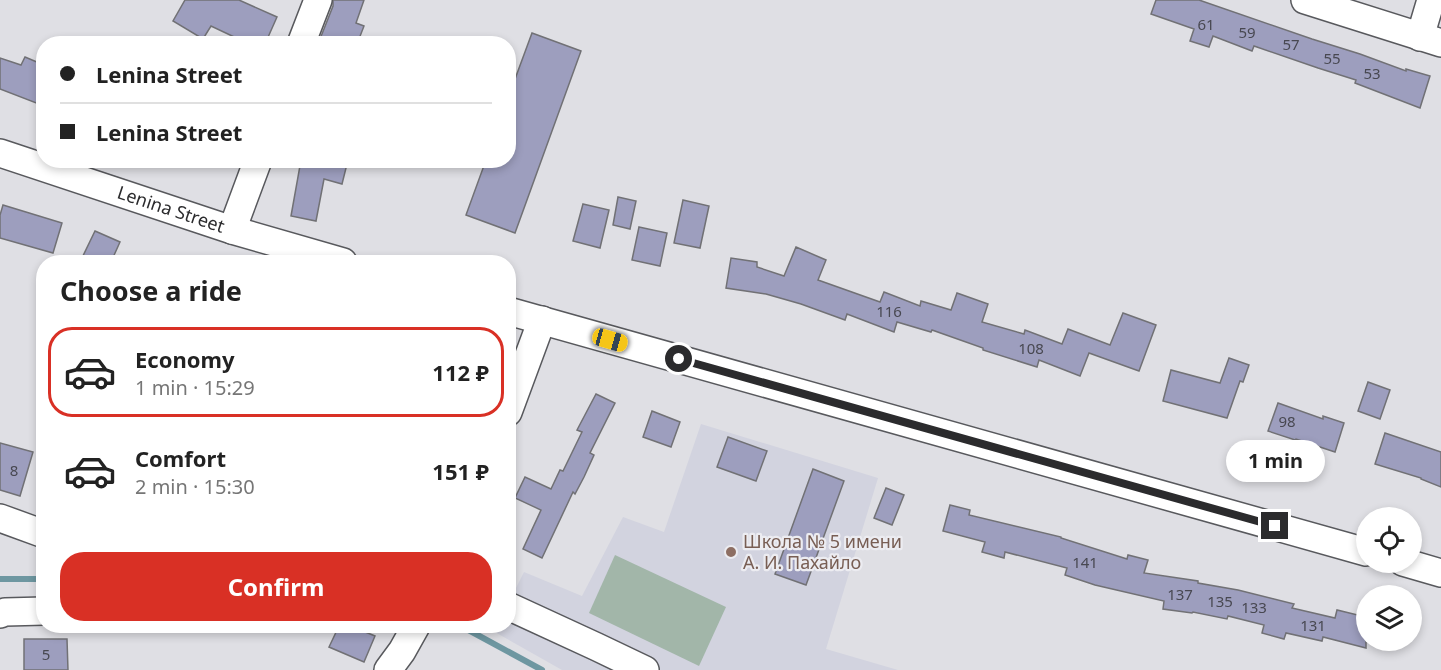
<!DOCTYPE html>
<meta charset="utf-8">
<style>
:root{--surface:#fff;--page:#f6f6f6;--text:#222;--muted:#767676;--line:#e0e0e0;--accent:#d93025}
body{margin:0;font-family:"Noto Sans",sans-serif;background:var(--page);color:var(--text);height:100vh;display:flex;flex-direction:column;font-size:22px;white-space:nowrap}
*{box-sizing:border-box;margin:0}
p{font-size:20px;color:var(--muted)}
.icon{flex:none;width:33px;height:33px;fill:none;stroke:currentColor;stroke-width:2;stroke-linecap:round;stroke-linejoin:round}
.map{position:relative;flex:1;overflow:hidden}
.sheet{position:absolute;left:36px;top:255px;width:480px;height:378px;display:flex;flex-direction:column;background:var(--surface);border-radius:24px;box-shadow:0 3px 9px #0003}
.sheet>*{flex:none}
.banner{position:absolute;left:36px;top:36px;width:480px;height:132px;border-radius:24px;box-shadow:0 3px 9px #0003;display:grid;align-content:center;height:132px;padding:0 24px;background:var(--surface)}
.tools{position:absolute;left:1356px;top:507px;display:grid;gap:12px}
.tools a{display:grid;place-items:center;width:66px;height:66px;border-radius:50%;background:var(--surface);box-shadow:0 3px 9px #0003;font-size:30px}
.end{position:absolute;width:27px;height:27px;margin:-14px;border:8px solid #2b2b2d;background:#fff;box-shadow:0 0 0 3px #fff}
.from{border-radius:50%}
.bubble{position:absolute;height:42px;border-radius:21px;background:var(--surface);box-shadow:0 3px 9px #0003;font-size:20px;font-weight:700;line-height:42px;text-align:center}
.car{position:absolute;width:18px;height:36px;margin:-18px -9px;border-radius:8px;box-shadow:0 0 4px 2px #0007;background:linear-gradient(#f5c518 24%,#345 0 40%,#f5c518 0 76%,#345 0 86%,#f5c518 0)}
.banner b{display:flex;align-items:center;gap:21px;height:57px;font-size:22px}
.banner b+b{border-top:2px solid var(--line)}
.banner i{width:15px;height:15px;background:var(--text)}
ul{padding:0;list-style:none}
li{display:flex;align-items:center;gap:18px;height:90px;margin:0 12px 9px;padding:0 12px;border:3px solid transparent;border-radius:24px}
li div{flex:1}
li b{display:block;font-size:22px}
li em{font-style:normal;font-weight:700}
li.current{border-color:var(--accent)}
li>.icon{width:54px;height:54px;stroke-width:1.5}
h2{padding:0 24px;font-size:27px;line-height:72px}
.cta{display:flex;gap:12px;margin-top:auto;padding:12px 24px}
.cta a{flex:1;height:69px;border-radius:24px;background:var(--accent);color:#fff;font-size:24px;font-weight:700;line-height:69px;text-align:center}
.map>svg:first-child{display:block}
</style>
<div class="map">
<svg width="1441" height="670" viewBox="0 0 1441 670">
<rect width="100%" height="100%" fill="#dfdfe4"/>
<path fill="#d2d3df" d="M 701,424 L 878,478 L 826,649 L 898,670 L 562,670 L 493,631 L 496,626 L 508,626 L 509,602 L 524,572 L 582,596 L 623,517 L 664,532 Z"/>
<path fill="#a2b6a9" d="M 615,555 L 726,607 L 699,666 L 589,613 Z"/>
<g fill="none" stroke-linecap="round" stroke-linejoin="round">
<g stroke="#6e97a1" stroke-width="6">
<path d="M 0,579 L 44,579"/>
<path d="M 461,626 L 542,670"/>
</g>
</g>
<g fill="#9d9ebe" stroke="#717175" stroke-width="1.5">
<path d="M 185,0 L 239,0 L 277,17 L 265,44 L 249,44 L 211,26 L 203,39 L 173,21 Z"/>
<path d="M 333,0 L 364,0 L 356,23 L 364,26 L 357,44 L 334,44 L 320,39 L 333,6 Z"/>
<path d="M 1156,0 L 1199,0 L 1312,39 L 1360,54 L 1406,71 L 1406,69 L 1430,76 L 1420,108 L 1355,83 L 1356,80 L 1318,68 L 1254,46 L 1252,51 L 1213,36 L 1209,47 L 1190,41 L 1194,29 L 1151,14 Z"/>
<path d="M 532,33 L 581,51 L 515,233 L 466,215 L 486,160 L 508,160 L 508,98 Z"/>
<path d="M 25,57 L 44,65 L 44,106 L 0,89 L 0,58 L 21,65 Z"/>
<path d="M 301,160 L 348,160 L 342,184 L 324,179 L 316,221 L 291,216 Z"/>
<path d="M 618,197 L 636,201 L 630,229 L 613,225 Z"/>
<path d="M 683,200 L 709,206 L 700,248 L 674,243 Z"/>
<path d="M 583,204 L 609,210 L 600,248 L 573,241 Z"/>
<path d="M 3,205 L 62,223 L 53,253 L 0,238 L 0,215 Z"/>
<path d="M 639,227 L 667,233 L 660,266 L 632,260 Z"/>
<path d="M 95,231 L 120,242 L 111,262 L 80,262 Z"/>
<path d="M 796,247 L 826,260 L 818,280 L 880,302 L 884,292 L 920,306 L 921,301 L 951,310 L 957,293 L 988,304 L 982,322 L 1024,334 L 1025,330 L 1062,344 L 1068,329 L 1110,345 L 1123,313 L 1156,325 L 1139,371 L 1089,353 L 1080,376 L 1039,360 L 1037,367 L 983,350 L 983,348 L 932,330 L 931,332 L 897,322 L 894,332 L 847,314 L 845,320 L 801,304 L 766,294 L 726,288 L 731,258 L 757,262 L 757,267 L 784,276 Z"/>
<path d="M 1229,358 L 1249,365 L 1243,382 L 1240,381 L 1227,418 L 1163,401 L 1171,370 L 1220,383 Z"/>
<path d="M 1368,382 L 1390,390 L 1380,419 L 1358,411 Z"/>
<path d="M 596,394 L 615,403 L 590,453 L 594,455 L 584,477 L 575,494 L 573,492 L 542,558 L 523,549 L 541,510 L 515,498 L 525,477 L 551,489 L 560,470 L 563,471 L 582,432 L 577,430 Z"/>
<path d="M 1278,403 L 1323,419 L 1323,416 L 1344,423 L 1335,452 L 1296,439 L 1295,440 L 1268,431 Z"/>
<path d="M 652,411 L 680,422 L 671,447 L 643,437 Z"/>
<path d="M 1385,433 L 1441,452 L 1441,487 L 1421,479 L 1421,478 L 1375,464 Z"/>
<path d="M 728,437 L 767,451 L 756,481 L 717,467 Z"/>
<path d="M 0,443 L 33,452 L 20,496 L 0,490 Z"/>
<path d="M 813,469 L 844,481 L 806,585 L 775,574 Z"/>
<path d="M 886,488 L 904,495 L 892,525 L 874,518 Z"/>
<path d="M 950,505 L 970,510 L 969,515 L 1061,537 L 1061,538 L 1127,559 L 1128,555 L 1148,560 L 1144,573 L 1198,581 L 1198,583 L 1238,590 L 1294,604 L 1292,608 L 1335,618 L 1337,610 L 1366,617 L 1366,648 L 1323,637 L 1322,641 L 1286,633 L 1284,639 L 1262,633 L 1264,625 L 1228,616 L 1227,619 L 1193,612 L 1192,613 L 1163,609 L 1164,601 L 1095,585 L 1065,575 L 1067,568 L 1005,552 L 1004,558 L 982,552 L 985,542 L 943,531 Z"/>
<path d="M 339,626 L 351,626 L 375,636 L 364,662 L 329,647 Z"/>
<path d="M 24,639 L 67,639 L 68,670 L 24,670 Z"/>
</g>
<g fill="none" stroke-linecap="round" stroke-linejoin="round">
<defs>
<g id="minor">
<path d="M 1305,0 L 1441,43"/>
<path d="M 1420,37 L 1431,0"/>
<path d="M 301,44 L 318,0"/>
<path id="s1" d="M 0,153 L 232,230 L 343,262"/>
<path d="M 232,230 L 258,160"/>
<path d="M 508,311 L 1366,552"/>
<path d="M 508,412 L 542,320"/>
<path d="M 0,518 L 44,534"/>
<path d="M 1403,562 L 1441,573"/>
<path d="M 508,606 L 597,647 L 645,670"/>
<path d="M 0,614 L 5,612 L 44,611"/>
<path d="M 388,670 L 402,651 L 416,626"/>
</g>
</defs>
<use href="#minor" stroke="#58595d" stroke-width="30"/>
<use href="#minor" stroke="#fff" stroke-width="27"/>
</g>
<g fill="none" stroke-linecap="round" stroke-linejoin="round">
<path stroke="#2b2b2d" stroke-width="8" d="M 679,359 L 1275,526"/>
</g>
<circle fill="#8d6e63" stroke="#ececf1" stroke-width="2" cx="731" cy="552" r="6"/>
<g text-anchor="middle" stroke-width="4.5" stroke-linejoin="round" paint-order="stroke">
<g font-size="15" fill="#484851">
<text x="1206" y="30">61</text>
<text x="1247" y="38">59</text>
<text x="1291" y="50">57</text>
<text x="1332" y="64">55</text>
<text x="1372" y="79">53</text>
<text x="889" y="317">116</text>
<text x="1031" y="354">108</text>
<text x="1287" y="427">98</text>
<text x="14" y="476">8</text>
<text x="1085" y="568">141</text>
<text x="1180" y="600">137</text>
<text x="1220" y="607">135</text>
<text x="1254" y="613">133</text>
<text x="1313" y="631">131</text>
<text x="46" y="660">5</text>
</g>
<g font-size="18" fill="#2b2b2d" stroke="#ececf1">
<text dy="6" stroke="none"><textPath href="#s1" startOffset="180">Lenina Street</textPath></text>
</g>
<g font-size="18" fill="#785e54" stroke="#ececf1" text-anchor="start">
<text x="743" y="548">Школа № 5 имени<tspan x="743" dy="21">А. И. Пахайло</tspan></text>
</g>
</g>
</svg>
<div class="tools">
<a><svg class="icon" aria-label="locate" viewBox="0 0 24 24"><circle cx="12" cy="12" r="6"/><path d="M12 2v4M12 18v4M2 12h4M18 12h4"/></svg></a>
<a><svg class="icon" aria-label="layers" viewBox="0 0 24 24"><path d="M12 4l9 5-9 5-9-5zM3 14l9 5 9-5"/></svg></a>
</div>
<i class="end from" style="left:679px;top:359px"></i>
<i class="end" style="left:1275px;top:526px"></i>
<div class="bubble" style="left:1226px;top:440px;width:99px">1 min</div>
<i class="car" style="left:610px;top:340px;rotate:106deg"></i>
<div class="banner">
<b><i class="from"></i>Lenina Street</b>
<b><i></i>Lenina Street</b>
</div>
<section class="sheet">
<h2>Choose a ride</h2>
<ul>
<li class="current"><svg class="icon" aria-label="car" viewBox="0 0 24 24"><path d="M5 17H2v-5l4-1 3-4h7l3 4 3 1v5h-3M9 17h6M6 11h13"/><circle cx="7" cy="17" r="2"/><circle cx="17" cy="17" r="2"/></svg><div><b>Economy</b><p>1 min · 15:29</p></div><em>112 ₽</em></li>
<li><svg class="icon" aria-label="car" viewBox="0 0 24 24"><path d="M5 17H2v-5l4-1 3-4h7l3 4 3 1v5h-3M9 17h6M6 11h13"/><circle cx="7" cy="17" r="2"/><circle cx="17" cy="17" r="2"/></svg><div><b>Comfort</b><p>2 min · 15:30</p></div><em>151 ₽</em></li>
</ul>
<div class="cta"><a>Confirm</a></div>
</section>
</div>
